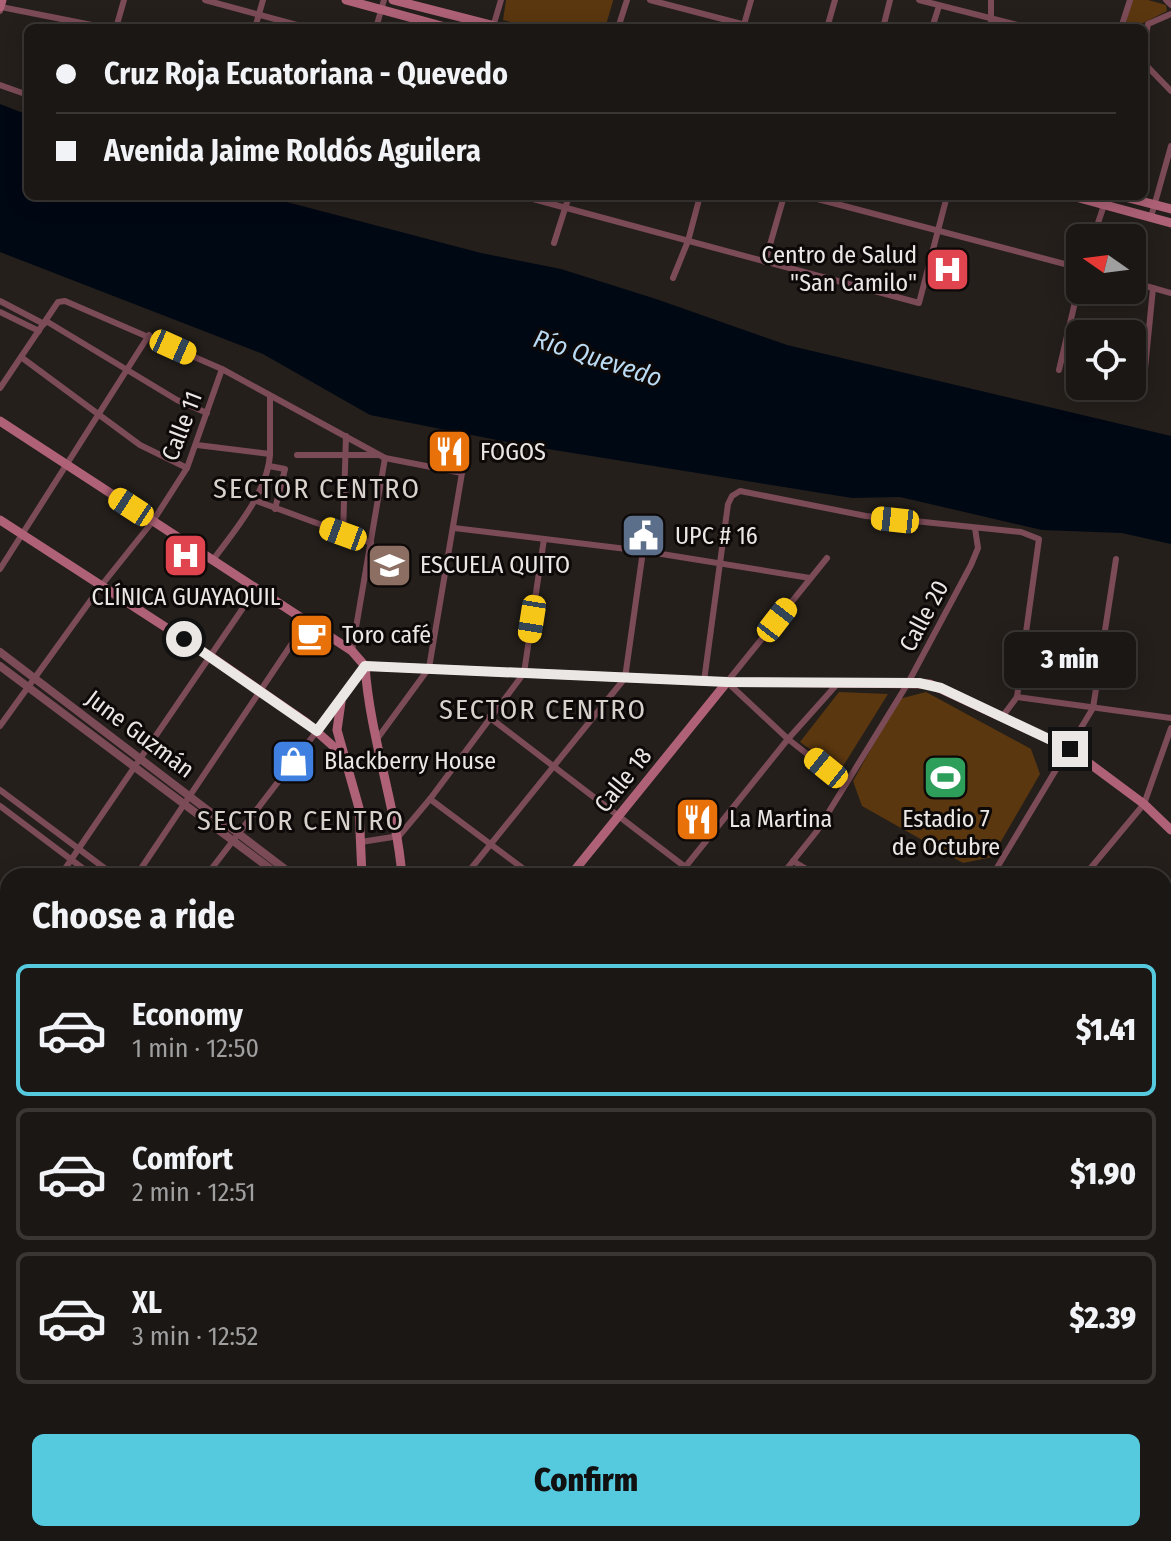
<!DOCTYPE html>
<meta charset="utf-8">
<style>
:root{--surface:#1b1714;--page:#282422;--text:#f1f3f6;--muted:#a09fa0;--line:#393634;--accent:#55cadf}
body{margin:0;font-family:"Fira Sans Condensed",sans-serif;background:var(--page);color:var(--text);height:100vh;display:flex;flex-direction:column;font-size:30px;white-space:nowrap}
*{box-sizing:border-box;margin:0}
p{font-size:26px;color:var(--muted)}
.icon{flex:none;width:44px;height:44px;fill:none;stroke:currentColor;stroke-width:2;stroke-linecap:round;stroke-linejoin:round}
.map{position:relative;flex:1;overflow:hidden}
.panel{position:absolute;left:0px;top:868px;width:1172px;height:674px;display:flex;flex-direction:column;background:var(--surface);border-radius:24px 24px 0 0;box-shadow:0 4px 20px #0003,0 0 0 2px var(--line)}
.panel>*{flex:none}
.guide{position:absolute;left:24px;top:24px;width:1124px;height:176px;border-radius:12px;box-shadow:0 4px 20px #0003,0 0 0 2px var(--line);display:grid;align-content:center;height:176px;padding:0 32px;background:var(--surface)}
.needle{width:52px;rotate:284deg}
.controls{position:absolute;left:1066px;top:224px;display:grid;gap:16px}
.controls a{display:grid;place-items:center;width:80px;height:80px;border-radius:12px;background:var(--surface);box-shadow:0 4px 20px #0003,0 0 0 2px var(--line);font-size:40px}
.end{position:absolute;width:36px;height:36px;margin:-18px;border:10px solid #eae7e4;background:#111;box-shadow:0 0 0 4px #111}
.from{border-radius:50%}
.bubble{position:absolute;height:56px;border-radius:12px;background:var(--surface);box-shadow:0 4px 20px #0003,0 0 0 2px var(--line);font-size:26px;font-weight:800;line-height:56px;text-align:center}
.car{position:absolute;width:24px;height:48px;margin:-24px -12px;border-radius:10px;box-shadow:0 0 6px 2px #0007;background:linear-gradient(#f5c518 24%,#345 0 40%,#f5c518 0 76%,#345 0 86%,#f5c518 0)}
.guide b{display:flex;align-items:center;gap:28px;height:76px;font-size:30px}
.guide b+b{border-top:2px solid var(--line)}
.guide i{width:20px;height:20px;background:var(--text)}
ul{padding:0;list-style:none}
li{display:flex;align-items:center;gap:24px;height:132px;margin:0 16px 12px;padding:0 16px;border:4px solid var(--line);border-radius:12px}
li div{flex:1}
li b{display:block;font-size:30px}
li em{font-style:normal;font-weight:800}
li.on{border-color:var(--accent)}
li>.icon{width:72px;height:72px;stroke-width:1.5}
h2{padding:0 32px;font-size:36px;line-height:96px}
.action{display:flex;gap:16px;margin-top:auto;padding:16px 32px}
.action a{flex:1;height:92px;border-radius:12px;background:var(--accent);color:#111;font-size:32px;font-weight:800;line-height:92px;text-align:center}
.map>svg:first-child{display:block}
</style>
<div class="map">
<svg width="1171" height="1541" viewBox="0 0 1171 1541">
<rect width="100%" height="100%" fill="#241f1b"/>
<g fill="#5b370f">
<path d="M 506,0 L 613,0 L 613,1 L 605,28 L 533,28 L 503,20 Z"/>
<path d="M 1131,0 L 1148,0 L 1166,5 L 1167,11 L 1133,28 L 1125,28 Z"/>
<path d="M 839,692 L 888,694 L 840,771 L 800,742 Z"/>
<path d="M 926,692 L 1031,749 L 1040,774 L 992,857 L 963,863 L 862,806 L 853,781 L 899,699 Z"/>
</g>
<path fill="#000814" d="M 0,104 L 28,115 L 28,196 L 264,196 L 481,253 L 561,269 L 656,299 L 787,345 L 1171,436 L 1171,544 L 1122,533 L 1042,530 L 900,497 L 852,498 L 523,445 L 370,415 L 263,354 L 0,252 Z"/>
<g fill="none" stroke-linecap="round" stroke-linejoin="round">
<path stroke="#000814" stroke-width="2" d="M 352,1534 L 352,1538 L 360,1541"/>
<g stroke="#7c4b58" stroke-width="6">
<path d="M 205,0 L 308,28"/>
<path d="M 650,0 L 757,28"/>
<path d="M 919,0 L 1029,28"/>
<path d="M 1166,0 L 1171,5"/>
<path d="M 0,11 L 1,7 L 107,28"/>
<path d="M 493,27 L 501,0"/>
<path d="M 116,28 L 124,0"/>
<path d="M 255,28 L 263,0"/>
<path d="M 376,28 L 384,0"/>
<path d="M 618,28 L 627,0"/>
<path d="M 743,28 L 751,0"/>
<path d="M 827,28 L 835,0"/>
<path d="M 883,28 L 890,0"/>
<path d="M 932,28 L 939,6"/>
<path d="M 991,28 L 991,0"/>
<path d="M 1121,28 L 1130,0"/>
<path d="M 1144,46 L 1148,24 L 1171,14"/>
<path d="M 1144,63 L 1171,91"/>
<path d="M 0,85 L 28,95"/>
<path d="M 522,196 L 919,303 L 947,196"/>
<path d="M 806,196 L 1080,268"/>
<path d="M 1151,217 L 1171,146"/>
<path d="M 1093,238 L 1107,196"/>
<path d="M 554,243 L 569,196"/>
<path d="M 765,262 L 784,196"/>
<path d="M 673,278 L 688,241 L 700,196"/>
<path d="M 1132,282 L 1171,293"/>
<path d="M 0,301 L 44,324"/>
<path d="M 0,312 L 39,331"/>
<path d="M 46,321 L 177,400 L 207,413"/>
<path d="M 21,357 L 140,445 L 187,468"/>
<path d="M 1059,370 L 1080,281"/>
<path d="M 0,388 L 58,302 L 65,301 L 222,369 L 385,458 L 462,473 L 429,668 L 377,739"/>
<path d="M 1143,389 L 1153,288"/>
<path d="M 197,445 L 270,454 L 270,396"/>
<path d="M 297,455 L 378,455"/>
<path d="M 269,466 L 285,469 L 275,509"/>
<path d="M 254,500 L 371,543"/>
<path d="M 454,528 L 643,551 L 810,578"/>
<path d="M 343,534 L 346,436"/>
<path d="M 827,558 L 727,682 L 788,739 L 844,783"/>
<path d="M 213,560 C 235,530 268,492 270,454"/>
<path d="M 0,569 L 149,335"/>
<path d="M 352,651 L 385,458"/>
<path d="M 704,681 L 728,504 L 732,496 L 740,491 L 866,516 L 1021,532 L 1039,539 L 1017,697 L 1002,717"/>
<path d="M 1017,697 L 1171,718"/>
<path d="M 489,717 L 697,876"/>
<path d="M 0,726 L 101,586 L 153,521 L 187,468 L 222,369"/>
<path d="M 0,790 L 115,876"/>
<path d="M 430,799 L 533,876"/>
<path d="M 0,806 L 93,876"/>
<path d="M 361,842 L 399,836 L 430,799 L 524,673 L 544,539"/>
<path d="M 793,861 L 818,876"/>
<path d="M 60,876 L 256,589"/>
<path d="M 136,876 L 307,621"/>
<path d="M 206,876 L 317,731"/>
<path d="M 465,876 L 625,678 L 643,551"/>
<path d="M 678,876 L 788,739 L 839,682"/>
<path d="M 781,876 L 817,831 L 908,683 L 971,565 L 978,548 L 975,528"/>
<path d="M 992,876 L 1093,708 L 1116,559"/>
<path d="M 1084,876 L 1144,804 L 1171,728"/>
<path d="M 1164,902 L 1171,893"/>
<path d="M 0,906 L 8,913"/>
<path d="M 0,958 L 8,947"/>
<path d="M 1164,1035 L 1171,1027"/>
<path d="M 1164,1043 L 1171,1049"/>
<path d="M 0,1071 L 8,1061"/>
<path d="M 1164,1166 L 1171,1157"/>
<path d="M 0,1176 L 8,1177"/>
<path d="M 1164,1194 L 1171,1194"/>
<path d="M 0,1270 L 8,1275"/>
<path d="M 1164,1388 L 1171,1396"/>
<path d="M 0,1419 L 8,1438"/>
<path d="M 1164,1421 L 1171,1414"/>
<path d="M 1164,1497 L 1171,1505"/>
<path d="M 371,1534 L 376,1541"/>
<path d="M 432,1534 L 435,1536 L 446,1534"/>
<path d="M 651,1534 L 658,1541"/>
<path d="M 716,1534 L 722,1541"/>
<path d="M 843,1534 L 849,1541"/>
<path d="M 1096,1534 L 1102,1541"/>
<path d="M 685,1541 L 693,1534"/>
<path d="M 749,1541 L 757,1534"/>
<path d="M 942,1541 L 944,1534"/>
<path d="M 1039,1541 L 1047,1534"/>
</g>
<g stroke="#7c4b58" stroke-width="8">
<path d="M 0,652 L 294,876"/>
<path d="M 0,666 L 280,876"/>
<path d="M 1164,1276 L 1171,1274"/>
</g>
<g stroke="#af6277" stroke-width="9">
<path d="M 346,0 L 449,28"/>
<path d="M 393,0 L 503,28"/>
<path d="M 0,7 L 2,0"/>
<path d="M 1072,196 L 1171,223"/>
<path d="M 1121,196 L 1171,209"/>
<path d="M 0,421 L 352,651 L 365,666 L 727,682 L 930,684 L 1070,749 L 1144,804 L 1171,830"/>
<path d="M 0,520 L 210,656 L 307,723 L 342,754"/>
<path d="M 365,666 C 370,737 396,805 402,876"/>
<path d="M 341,702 L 337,730 L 359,808 L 362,876"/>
<path d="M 317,731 L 365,666"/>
<path d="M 570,876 L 727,682"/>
</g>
<g stroke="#d7738f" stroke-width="10">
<path d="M 0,1071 L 8,1076"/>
<path d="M 979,1534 L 986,1541"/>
</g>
</g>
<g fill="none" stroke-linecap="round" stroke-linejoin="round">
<path stroke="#eae7e4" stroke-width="10" d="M 184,639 L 317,731 L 365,666 L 727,682 L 919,683 L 941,688 L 1070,749"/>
</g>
<defs>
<symbol id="hospital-square" viewBox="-11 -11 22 22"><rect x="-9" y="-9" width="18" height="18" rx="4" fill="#e0444e" stroke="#0c0908"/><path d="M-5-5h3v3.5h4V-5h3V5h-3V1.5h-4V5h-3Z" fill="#fff"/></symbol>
<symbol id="restaurant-square" viewBox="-11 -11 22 22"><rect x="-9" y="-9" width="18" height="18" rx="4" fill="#e8710a" stroke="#0c0908"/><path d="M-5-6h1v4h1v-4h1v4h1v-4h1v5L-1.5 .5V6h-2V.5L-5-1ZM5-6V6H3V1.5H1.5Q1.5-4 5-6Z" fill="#fff"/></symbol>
<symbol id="civic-square" viewBox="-11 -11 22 22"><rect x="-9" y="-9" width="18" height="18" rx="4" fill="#5c6f8a" stroke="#0c0908"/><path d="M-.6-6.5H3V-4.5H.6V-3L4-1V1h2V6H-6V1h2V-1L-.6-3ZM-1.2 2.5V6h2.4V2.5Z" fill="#fff"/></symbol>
<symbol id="school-square" viewBox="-11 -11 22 22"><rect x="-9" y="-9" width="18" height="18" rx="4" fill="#8d6e63" stroke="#0c0908"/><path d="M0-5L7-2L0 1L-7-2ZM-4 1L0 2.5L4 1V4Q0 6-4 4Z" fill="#fff"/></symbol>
<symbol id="cafe-square" viewBox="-11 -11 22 22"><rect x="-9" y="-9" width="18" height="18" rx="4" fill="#e8710a" stroke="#0c0908"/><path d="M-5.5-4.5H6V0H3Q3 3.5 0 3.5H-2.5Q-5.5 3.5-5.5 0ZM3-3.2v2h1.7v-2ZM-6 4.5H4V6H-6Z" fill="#fff"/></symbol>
<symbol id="shop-square" viewBox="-11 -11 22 22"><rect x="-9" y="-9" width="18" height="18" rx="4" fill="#3f7fe0" stroke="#0c0908"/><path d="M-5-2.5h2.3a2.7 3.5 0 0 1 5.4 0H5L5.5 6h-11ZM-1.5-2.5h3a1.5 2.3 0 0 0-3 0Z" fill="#fff"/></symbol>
<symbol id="stadium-square" viewBox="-11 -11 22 22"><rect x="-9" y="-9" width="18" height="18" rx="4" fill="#2e9e5b" stroke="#0c0908"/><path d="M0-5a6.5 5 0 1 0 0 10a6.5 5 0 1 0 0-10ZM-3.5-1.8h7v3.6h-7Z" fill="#fff"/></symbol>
</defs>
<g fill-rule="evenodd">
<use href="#hospital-square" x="922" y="244" width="51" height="51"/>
<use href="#restaurant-square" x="424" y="426" width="51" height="51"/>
<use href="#civic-square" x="618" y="510" width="51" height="51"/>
<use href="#hospital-square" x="160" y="530" width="51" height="51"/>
<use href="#school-square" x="364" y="540" width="51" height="51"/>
<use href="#cafe-square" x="286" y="610" width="51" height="51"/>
<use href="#shop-square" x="268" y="736" width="51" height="51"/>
<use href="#stadium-square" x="920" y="752" width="51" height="51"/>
<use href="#restaurant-square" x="672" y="794" width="51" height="51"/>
</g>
<g text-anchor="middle" stroke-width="6" stroke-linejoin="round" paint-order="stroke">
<g font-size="24" fill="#eae7e4" stroke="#0c0908" text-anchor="start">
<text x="917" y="263" text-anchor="end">Centro de Salud<tspan x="917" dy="28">"San Camilo"</tspan></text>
<text x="480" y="460">FOGOS</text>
<text x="675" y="544">UPC # 16</text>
<text x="420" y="573">ESCUELA QUITO</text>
<text x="186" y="605" text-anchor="middle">CLÍNICA GUAYAQUIL</text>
<text x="342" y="643">Toro café</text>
<text x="324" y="769">Blackberry House</text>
<text x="729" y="827">La Martina</text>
<text x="946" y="827" text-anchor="middle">Estadio 7<tspan x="946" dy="28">de Octubre</tspan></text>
</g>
<g font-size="24" fill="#eae7e4" stroke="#0c0908">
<text transform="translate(182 426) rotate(-69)" y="8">Calle 11</text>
<text transform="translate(924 616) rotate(-62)" y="8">Calle 20</text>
<text transform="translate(140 734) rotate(37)" y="8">June Guzmán</text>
<text transform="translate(623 780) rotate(-51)" y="8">Calle 18</text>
</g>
<g font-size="26" font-style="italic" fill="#badbf3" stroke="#0c0908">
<text transform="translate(598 358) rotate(18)" y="9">Río Quevedo</text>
</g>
<g font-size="28" letter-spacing="2" fill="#d7d0cb" stroke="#0c0908">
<text x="317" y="498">SECTOR CENTRO</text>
<text x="543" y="719">SECTOR CENTRO</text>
<text x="301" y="830">SECTOR CENTRO</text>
</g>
</g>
</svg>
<div class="controls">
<a><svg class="needle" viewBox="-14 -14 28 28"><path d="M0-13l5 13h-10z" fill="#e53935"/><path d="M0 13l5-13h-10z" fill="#a09fa0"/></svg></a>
<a><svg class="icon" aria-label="locate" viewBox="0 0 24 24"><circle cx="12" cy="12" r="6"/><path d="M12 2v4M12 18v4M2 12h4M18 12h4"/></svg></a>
</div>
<i class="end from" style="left:184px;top:639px"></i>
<i class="end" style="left:1070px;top:749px"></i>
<div class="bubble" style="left:1004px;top:632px;width:132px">3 min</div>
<i class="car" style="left:173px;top:347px;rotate:114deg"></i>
<i class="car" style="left:131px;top:507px;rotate:303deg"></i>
<i class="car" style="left:895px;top:520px;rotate:276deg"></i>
<i class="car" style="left:343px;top:534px;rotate:290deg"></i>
<i class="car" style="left:532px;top:619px;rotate:189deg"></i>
<i class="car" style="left:777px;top:620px;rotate:38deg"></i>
<i class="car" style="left:826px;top:768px;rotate:309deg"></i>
<div class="guide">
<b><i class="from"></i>Cruz Roja Ecuatoriana - Quevedo</b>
<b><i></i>Avenida Jaime Roldós Aguilera</b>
</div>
<section class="panel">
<h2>Choose a ride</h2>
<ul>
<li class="on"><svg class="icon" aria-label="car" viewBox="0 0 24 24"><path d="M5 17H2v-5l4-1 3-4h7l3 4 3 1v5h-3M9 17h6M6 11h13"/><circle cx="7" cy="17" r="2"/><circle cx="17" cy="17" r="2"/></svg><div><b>Economy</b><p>1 min · 12:50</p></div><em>$1.41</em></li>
<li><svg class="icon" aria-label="car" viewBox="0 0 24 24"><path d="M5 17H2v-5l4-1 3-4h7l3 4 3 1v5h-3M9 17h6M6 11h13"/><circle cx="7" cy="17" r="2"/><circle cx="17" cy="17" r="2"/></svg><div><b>Comfort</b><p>2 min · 12:51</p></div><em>$1.90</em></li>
<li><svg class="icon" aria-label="car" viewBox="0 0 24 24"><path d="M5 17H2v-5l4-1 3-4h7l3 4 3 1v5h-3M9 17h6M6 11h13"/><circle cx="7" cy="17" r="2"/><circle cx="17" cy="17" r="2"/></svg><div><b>XL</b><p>3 min · 12:52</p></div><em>$2.39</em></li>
</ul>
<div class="action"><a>Confirm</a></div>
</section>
</div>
